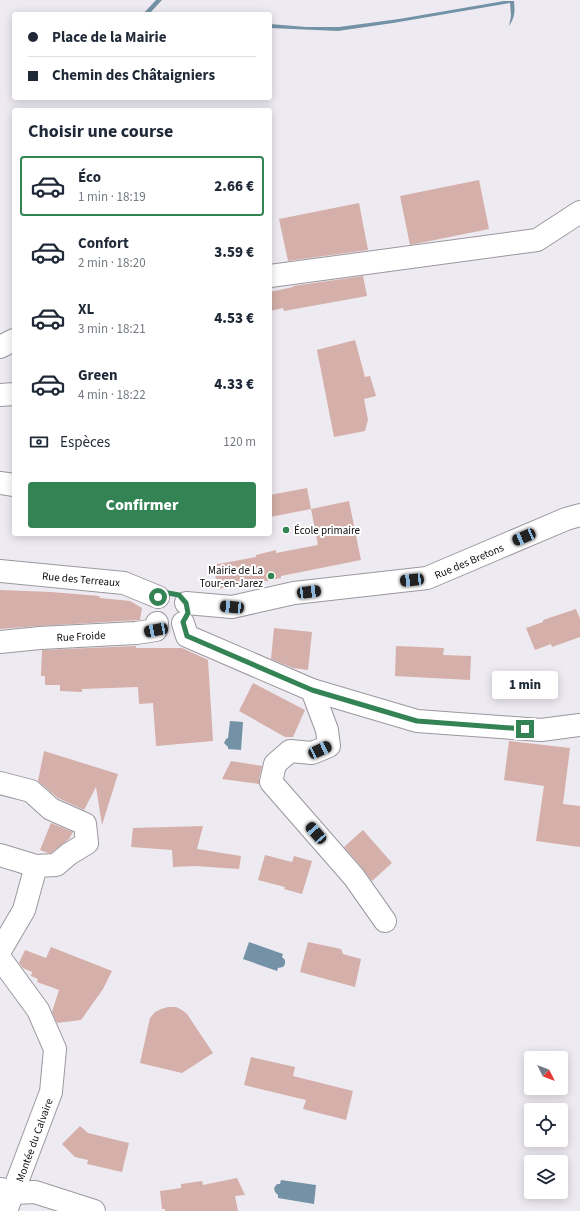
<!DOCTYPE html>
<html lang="fr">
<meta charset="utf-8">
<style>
:root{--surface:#fff;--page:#f6f6f7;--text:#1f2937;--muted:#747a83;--line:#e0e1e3;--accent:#338354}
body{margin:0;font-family:"Source Sans 3",sans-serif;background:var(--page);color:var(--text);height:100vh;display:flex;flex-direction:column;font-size:15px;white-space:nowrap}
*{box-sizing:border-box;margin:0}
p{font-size:13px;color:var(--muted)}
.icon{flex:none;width:22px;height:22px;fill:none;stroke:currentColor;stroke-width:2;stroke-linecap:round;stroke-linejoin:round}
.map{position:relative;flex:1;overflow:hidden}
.sheet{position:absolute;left:12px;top:108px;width:260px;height:428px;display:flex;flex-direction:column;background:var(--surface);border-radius:4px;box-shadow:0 2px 10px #0003}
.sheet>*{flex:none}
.top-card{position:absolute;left:12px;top:12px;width:260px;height:88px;border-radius:4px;box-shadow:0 2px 10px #0003;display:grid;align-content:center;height:88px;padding:0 16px;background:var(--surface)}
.needle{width:26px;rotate:132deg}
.tools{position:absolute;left:524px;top:1051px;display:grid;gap:8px}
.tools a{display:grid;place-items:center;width:44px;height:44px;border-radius:4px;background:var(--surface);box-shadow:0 2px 10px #0003;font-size:20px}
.end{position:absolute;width:18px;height:18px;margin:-9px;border:5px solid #338354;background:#fff;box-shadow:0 0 0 2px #fff}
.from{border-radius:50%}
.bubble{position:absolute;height:28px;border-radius:4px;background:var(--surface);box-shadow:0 2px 10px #0003;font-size:13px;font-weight:800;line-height:28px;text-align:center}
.car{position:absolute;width:12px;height:24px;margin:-12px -6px;border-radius:5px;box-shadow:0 0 3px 1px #0007;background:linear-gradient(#222 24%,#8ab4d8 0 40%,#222 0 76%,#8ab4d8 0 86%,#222 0)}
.top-card b{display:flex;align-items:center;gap:14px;height:38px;font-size:15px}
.top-card b+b{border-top:1px solid var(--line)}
.top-card i{width:10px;height:10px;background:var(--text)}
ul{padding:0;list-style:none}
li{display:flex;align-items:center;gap:12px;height:60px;margin:0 8px 6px;padding:0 8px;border:2px solid transparent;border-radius:4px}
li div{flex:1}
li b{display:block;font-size:15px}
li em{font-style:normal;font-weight:800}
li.selected{border-color:var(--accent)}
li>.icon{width:36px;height:36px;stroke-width:1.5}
h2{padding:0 16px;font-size:18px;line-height:48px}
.pay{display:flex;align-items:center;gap:10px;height:44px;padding:0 16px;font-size:15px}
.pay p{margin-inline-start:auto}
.primary-button{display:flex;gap:8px;margin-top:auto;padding:8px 16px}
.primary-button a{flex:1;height:46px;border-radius:4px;background:var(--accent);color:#fff;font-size:16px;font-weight:800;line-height:46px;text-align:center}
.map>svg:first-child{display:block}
</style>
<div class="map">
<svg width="580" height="1211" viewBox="0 0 580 1211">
<rect width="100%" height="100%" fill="#eeeaf1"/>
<g fill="#7392a6">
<path d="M 156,0 L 162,0 L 149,14 L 143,14 Z"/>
<path d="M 504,1 L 514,1 C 515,12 515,17 509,26 L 511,16 L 510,3 L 393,23 L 338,31 L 270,28 L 270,24 L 306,27 L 339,27 L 399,19 Z"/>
<path d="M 230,721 L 243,722 L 241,750 L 228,749 L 228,747 L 224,743 L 226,739 L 228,738 Z"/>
<path d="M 249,942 L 283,954 L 282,957 L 285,960 L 285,964 L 283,967 L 278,968 L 277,971 L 243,959 Z"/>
<path d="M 281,1180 L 316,1185 L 314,1204 L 278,1198 L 278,1195 L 275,1192 L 274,1188 L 277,1184 L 280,1184 Z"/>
</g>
<g fill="#d5afa9">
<path d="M 479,180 L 489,229 L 410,245 L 400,196 Z"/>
<path d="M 359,203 L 368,250 L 288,261 L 279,219 Z"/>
<path d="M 363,276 L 367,296 L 284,311 L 283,308 L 270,311 L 270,292 L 293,287 L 293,286 Z"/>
<path d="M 355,340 L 365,377 L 370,376 L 376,396 L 364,399 L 368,420 L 365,431 L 334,437 L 317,350 Z"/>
<path d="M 307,488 L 311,509 L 270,517 L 270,495 Z"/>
<path d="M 349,501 L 361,560 L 281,576 L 281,578 L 262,582 L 261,580 L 218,589 L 213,565 L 256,557 L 256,555 L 276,550 L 276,553 L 318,545 L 311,509 Z"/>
<path d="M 0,590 L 51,592 L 99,596 L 100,598 L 130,601 L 142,608 L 140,620 L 39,626 L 0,629 Z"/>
<path d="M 576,609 L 580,619 L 580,637 L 552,647 L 551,644 L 535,650 L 526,628 L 543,622 L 543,620 Z"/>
<path d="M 274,628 L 312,632 L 308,670 L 293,668 L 271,659 Z"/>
<path d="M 136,646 L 136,648 L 182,648 L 208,660 L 213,741 L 156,746 L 153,703 L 139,704 L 138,687 L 82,689 L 82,692 L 60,691 L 60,685 L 45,685 L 45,676 L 41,676 L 42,650 Z"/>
<path d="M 396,646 L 444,648 L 443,655 L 471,656 L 470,680 L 395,676 Z"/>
<path d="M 253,683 L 305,710 L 293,737 L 285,737 L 239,711 Z"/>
<path d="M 509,741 L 570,748 L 563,804 L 580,806 L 580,847 L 536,841 L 544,786 L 504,780 Z"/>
<path d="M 44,751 L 118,774 L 102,825 L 96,787 L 84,810 L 58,798 L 38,781 Z"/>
<path d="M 231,761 L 262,766 L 259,779 L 259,784 L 222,779 Z"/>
<path d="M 51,823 L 73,832 L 69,839 L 51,853 L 48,853 L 40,850 Z"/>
<path d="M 203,826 L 197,849 L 241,856 L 239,869 L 195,866 L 173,867 L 172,850 L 131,847 L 133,828 Z"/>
<path d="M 363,830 L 392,863 L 372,881 L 363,869 L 344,847 Z"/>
<path d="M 265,855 L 292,862 L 294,856 L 312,861 L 302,894 L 284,889 L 285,887 L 258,880 Z"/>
<path d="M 308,942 L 341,949 L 343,954 L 361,959 L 355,987 L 300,972 Z"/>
<path d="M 51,947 L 112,971 L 103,989 L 81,1020 L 57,1023 L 52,1012 L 59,990 L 37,982 L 38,979 L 31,976 L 32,972 L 23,968 L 19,963 L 25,950 L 46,958 Z"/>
<path d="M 168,1007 L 176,1007 L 182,1010 L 187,1014 L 213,1053 L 182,1073 L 140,1063 L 150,1018 L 155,1012 L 161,1009 Z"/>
<path d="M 251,1057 L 295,1067 L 293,1076 L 353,1091 L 346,1120 L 303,1109 L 306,1100 L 244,1085 Z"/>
<path d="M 80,1126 L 88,1133 L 129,1143 L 122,1172 L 87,1164 L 88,1160 L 75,1157 L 62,1144 Z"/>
<path d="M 237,1178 L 245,1195 L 235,1196 L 238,1211 L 165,1211 L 165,1209 L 162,1209 L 160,1191 L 181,1188 L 181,1184 L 202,1181 L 203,1185 Z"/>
</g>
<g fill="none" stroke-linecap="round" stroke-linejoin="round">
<defs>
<g id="minor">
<path d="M 270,276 L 537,240 L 580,212"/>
<path d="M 0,347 L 14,340"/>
<path d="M 0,395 L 14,394"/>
<path d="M 0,483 L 14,485"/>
<path d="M 0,571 L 124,583 L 158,597"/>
<path d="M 186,603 L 232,607 L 294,593 L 427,578 L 566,519 L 580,515"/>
<path d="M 183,623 L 187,636 L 312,690 L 417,721 L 541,730 L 580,725"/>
<path d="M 0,642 L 40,638 L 136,633 L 156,630 L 157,623"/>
<path d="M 312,690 L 327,730 L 329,746 L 312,753 L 290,751 L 275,764 L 271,782 L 354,877 L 385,921"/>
<path d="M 0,783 L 31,791 L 51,809 L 85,824 L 87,843 L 69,854 L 56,865 L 36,866 L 24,910 L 0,951"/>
<path d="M 0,855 L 36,866"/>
<path d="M 0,958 L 38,1010 L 55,1049 L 51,1092 L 6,1211"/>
<path d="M 1,1189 L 14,1193 L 35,1192 L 94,1211"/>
</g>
</defs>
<use href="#minor" stroke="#9b979f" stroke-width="24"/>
<use href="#minor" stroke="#fff" stroke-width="22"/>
</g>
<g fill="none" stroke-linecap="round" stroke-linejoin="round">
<path stroke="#338354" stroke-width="5" d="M 158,597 L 168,593 L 179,595 L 186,603 L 188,613 L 183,622 L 187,636 L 312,690 L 417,721 L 525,729"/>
</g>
<g fill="#338354" stroke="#fff" stroke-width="1.5">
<circle cx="286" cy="530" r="4"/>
<circle cx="271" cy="576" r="4"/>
</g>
<g text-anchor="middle" stroke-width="4" stroke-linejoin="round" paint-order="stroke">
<g font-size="11" fill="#0d0c0e" stroke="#fff" text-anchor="start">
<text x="294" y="534">École primaire</text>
<text x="263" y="574" text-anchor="end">Mairie de La<tspan x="263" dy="13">Tour-en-Jarez</tspan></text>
</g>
<g font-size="11" fill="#0d0c0e" stroke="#fff">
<text transform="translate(469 561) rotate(-23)" y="4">Rue des Bretons</text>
<text transform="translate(81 579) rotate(5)" y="4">Rue des Terreaux</text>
<text transform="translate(81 636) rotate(-3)" y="4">Rue Froide</text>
<text transform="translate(34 1140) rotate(-70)" y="4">Montée du Calvaire</text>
</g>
</g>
</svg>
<div class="tools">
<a><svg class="needle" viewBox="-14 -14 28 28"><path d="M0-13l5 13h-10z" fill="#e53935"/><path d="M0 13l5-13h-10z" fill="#747a83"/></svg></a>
<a><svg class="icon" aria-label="locate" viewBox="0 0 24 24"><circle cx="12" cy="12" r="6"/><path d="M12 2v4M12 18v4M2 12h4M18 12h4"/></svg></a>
<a><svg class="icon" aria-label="layers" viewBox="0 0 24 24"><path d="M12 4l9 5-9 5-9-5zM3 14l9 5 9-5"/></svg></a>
</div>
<i class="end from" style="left:158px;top:597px"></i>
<i class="end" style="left:525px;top:729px"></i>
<div class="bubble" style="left:492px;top:671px;width:66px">1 min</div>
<i class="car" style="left:524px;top:537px;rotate:247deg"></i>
<i class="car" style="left:412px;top:580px;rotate:264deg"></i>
<i class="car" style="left:309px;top:592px;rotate:83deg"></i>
<i class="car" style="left:232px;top:607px;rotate:275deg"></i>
<i class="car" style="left:156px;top:630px;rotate:259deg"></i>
<i class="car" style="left:320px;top:750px;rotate:65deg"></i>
<i class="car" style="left:316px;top:833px;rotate:319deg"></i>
<div class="top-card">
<b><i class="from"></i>Place de la Mairie</b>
<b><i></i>Chemin des Châtaigniers</b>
</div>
<section class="sheet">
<h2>Choisir une course</h2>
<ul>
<li class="selected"><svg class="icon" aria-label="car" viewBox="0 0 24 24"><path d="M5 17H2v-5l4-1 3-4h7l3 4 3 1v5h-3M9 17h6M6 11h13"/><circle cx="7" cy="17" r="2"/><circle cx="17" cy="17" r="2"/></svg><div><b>Éco</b><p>1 min · 18:19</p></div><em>2.66 €</em></li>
<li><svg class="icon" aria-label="car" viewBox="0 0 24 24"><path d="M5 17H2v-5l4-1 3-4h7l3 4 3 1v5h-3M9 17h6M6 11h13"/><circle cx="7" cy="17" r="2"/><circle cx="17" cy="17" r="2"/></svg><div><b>Confort</b><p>2 min · 18:20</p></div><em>3.59 €</em></li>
<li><svg class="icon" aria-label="car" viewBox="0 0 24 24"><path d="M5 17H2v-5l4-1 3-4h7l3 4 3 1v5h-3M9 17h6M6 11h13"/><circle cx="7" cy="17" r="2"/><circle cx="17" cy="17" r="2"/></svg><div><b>XL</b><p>3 min · 18:21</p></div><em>4.53 €</em></li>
<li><svg class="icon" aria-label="car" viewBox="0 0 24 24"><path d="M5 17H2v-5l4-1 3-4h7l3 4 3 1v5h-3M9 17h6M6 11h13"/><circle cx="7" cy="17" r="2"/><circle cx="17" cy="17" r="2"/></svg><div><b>Green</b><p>4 min · 18:22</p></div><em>4.33 €</em></li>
</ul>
<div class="pay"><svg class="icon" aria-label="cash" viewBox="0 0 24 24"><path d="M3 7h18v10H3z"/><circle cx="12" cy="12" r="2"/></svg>Espèces<p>120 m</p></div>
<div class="primary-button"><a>Confirmer</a></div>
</section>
</div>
